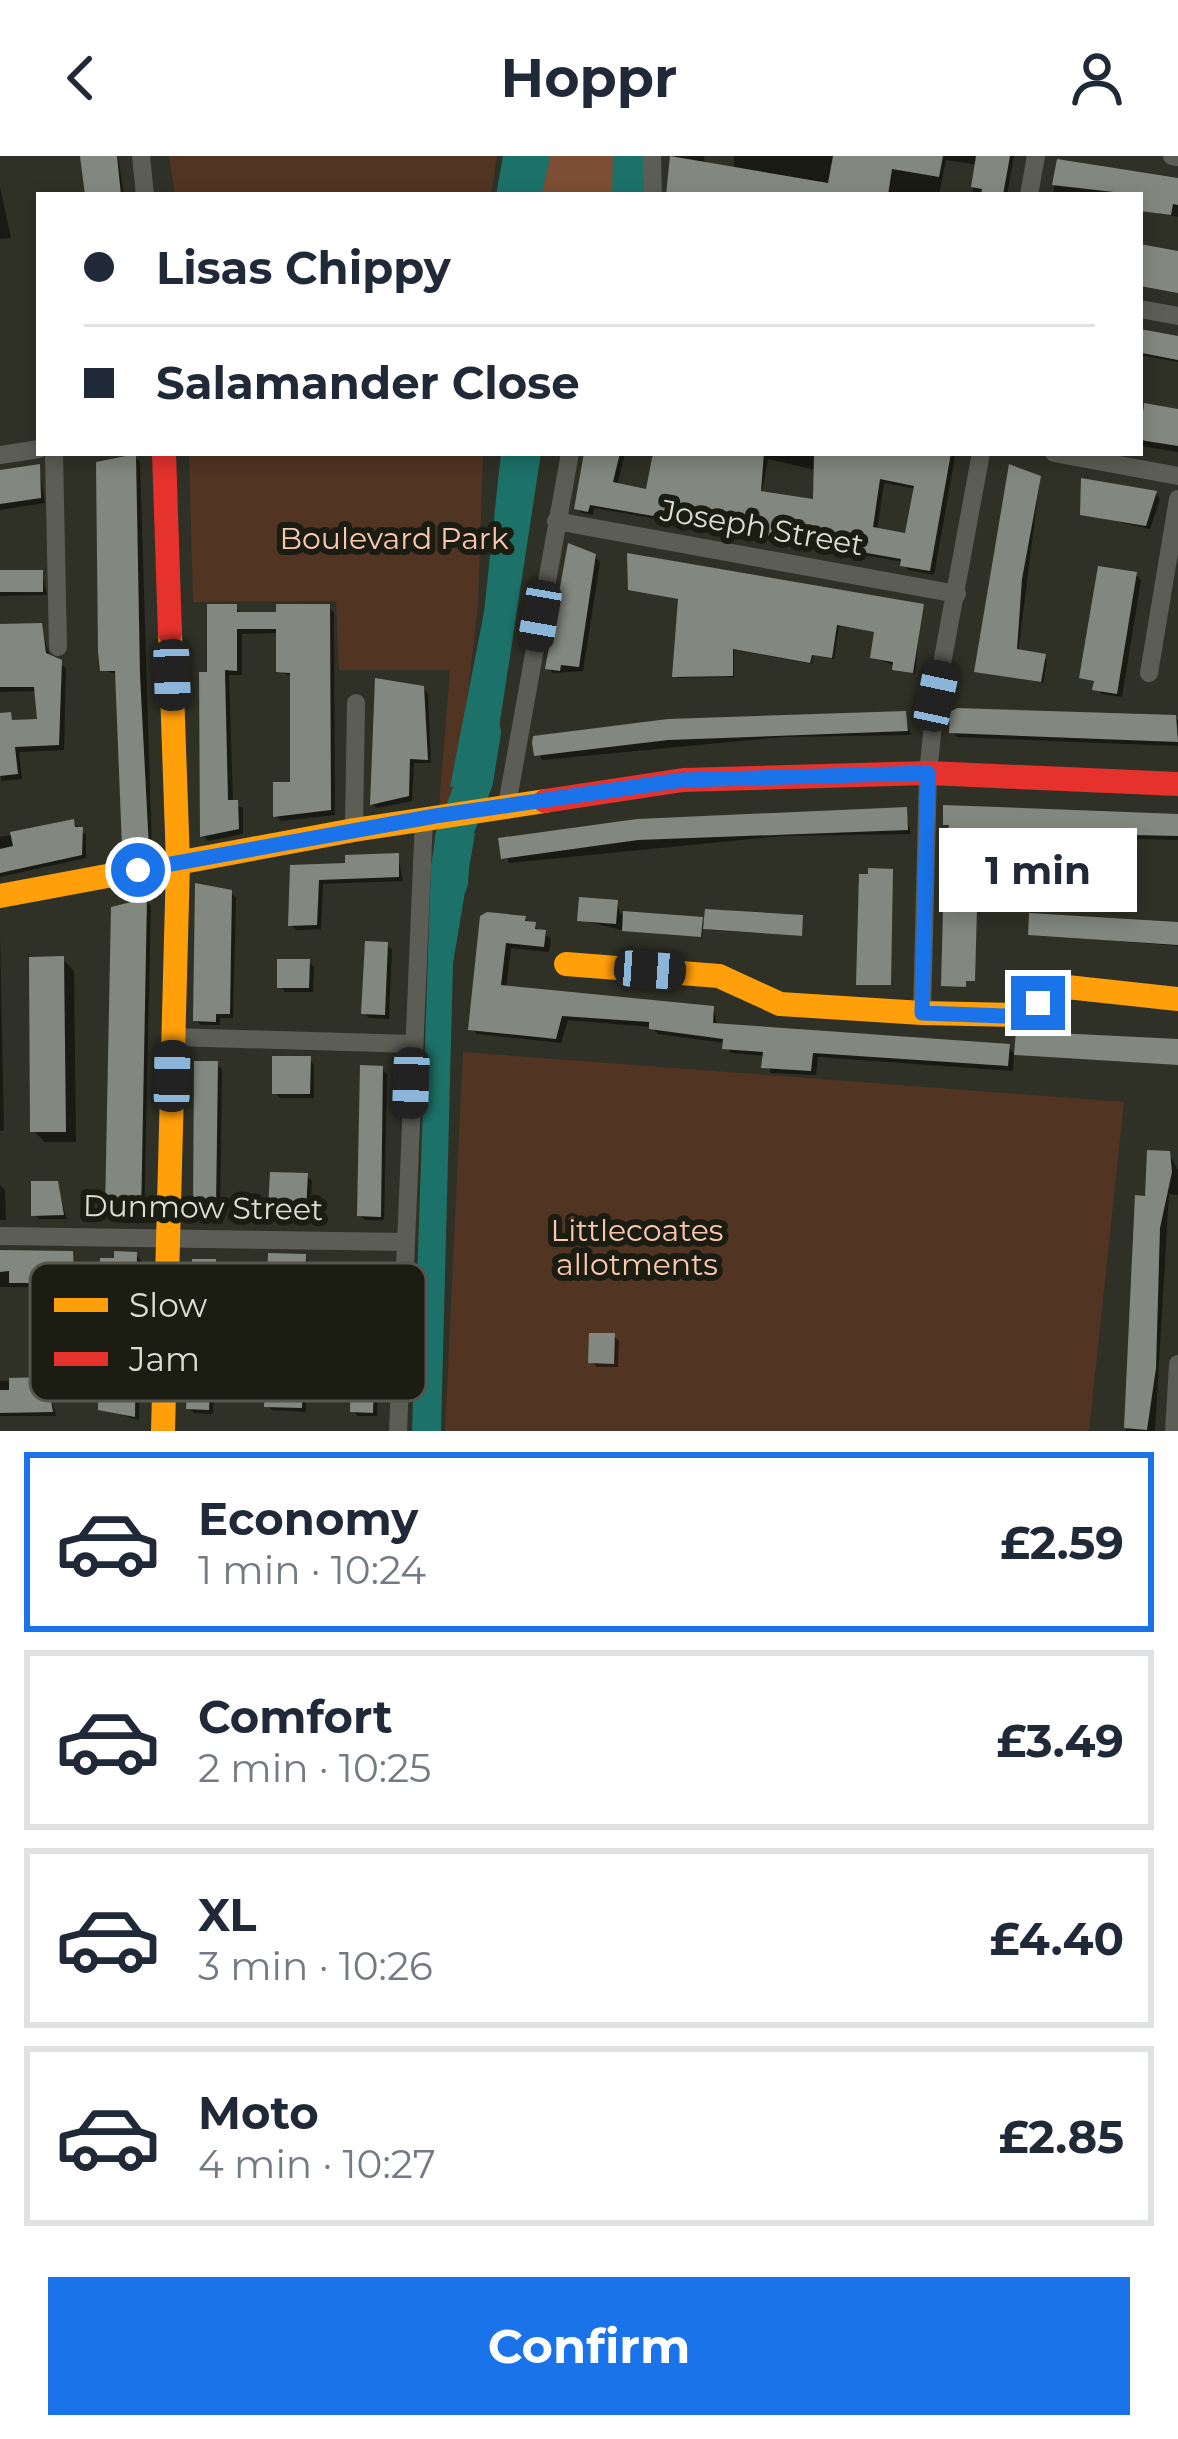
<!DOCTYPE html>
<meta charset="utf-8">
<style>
:root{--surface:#fff;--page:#f2f2f3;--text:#1f2937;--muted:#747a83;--line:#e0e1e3;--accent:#1a73e8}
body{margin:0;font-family:Montserrat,sans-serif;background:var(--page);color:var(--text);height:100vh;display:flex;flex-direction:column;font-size:45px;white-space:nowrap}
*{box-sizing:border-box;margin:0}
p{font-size:39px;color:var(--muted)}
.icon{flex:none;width:66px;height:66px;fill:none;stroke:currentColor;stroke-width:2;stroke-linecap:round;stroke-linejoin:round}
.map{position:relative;height:1275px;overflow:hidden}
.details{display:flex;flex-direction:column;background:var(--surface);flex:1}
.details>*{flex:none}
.hud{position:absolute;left:36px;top:36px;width:1107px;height:264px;border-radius:0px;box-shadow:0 6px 18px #0003;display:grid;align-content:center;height:264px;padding:0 48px;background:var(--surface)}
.end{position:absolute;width:54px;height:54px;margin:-27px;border:15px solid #1a73e8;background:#fff;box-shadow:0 0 0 6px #fff}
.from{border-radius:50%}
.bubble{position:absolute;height:84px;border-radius:0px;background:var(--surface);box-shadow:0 6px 18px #0003;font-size:39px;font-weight:700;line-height:84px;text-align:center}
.car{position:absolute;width:36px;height:72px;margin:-36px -18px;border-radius:15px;box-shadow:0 0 9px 3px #0007;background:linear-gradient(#222 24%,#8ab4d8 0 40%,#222 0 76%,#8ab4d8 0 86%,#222 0)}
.hud b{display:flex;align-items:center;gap:42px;height:114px;font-size:45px}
.hud b+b{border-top:3px solid var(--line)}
.hud i{width:30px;height:30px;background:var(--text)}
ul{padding:21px 0 0;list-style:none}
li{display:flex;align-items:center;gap:36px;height:180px;margin:0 24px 18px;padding:0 24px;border:6px solid var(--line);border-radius:0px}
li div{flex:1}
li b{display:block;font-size:45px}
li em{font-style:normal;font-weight:700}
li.selected{border-color:var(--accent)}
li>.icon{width:108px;height:108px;stroke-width:1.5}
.cta{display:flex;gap:24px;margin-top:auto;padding:24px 48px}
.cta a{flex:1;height:138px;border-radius:0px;background:var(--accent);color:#fff;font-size:48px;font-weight:700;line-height:138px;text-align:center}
header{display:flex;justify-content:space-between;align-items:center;height:156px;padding:0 48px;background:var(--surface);font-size:54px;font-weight:700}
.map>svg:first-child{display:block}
</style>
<header><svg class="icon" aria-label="back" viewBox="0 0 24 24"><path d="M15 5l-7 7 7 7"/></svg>Hoppr<svg class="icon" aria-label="person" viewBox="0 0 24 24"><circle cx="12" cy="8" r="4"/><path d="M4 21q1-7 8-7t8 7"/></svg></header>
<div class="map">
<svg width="1178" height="1275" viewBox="0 0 1178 1275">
<rect width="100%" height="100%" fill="#2f3126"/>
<g fill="#523423">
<path d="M 169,0 L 497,0 L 491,39 L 175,39 Z"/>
<path d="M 189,297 L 483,297 L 478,450 L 455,648 L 439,652 L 450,514 L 339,514 L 336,445 L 193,446 Z"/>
<path d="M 463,896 L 1124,946 L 1089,1275 L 445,1275 Z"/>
</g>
<path fill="#7c4e33" d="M 533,0 L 618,0 L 615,39 L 524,39 Z"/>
<g fill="#1c7269">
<path d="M 503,0 L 532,0 L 523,39 L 496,39 Z"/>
<path d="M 501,297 L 541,297 L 492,618 L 450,631 L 484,456 Z"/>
<path d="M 475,677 L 453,807 L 441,1275 L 412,1275 L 431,709 L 435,685 Z"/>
</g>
<g fill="#0007" fill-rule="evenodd">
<path d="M 82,0 L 118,0 L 124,39 L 86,39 Z"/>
<path d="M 673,0 L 704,0 L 708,39 L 667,39 Z"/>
<path d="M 734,0 L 1014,0 L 1007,39 L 972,39 L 977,9 L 946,4 L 939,39 L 735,39 Z"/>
<path d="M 1059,7 L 1178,27 L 1178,61 L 1140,54 L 1140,39 L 1053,39 Z"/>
<path d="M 0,31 L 11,82 L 0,83 Z"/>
<path d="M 1140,176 L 1178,183 L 1178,206 L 1140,199 Z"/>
<path d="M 1140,248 L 1178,254 L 1178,296 L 1140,290 Z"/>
<path d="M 588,297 L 625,297 L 617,330 L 648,336 L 657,297 L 951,297 L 955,301 L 934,419 L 908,414 L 903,406 L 594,352 L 593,359 L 582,357 L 577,352 ZM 768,303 L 819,315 L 815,347 L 762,336 ZM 884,327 L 916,333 L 907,381 L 877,375 Z"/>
<path d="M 135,301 L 140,306 L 152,696 L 125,689 L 118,519 L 103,514 Z"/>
<path d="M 39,311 L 45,347 L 0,354 L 0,317 Z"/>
<path d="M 1040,323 L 1018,497 L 1047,503 L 1043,527 L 978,515 Z"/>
<path d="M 1156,338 L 1160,343 L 1150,373 L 1083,358 Z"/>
<path d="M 595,401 L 600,406 L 583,515 L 553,517 L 548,512 Z"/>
<path d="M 0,417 L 42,417 L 47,439 L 0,440 Z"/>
<path d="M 1136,419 L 1141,424 L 1122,541 L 1101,538 L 1097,527 L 1082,520 Z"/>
<path d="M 631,433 L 922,451 L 915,518 L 873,501 L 877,476 L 839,470 L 834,503 L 813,499 L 812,508 L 734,494 L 734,521 L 677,522 L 681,444 Z"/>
<path d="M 235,451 L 241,457 L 279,459 L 329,451 L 334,457 L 335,659 L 281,665 L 276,660 L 293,629 L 293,521 L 279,515 L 279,477 L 242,478 L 242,519 L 229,519 L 233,647 L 243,652 L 243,678 L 208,685 L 203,679 L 210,519 Z"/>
<path d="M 0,471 L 41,471 L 50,502 L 66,512 L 64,594 L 19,596 L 22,623 L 1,625 L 0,568 L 40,566 L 38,535 L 0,536 Z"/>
<path d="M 423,533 L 428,538 L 431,607 L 414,607 L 412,645 L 377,652 L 373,648 Z"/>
<path d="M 905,558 L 911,579 L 782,581 L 542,604 L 535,587 Z"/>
<path d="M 1126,558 L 1178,563 L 1178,590 L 957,581 L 952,576 Z"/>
<path d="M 905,654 L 911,678 L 783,680 L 509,707 L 502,685 Z"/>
<path d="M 1178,663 L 1178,684 L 956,678 L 946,667 Z"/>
<path d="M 73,666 L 86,679 L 86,702 L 0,721 L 0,681 Z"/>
<path d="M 398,700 L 403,725 L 323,728 L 321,773 L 296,774 L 291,769 L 293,712 L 348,710 Z"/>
<path d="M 231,737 L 236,742 L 233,862 L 220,862 L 220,869 L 201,869 L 196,864 Z"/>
<path d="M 146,745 L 151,750 L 144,1067 L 124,1067 L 108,1055 Z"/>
<path d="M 616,747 L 621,758 L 701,764 L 706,769 L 802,762 L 802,780 L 708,774 L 703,769 L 702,781 L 626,775 L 580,764 Z"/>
<path d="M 482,762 L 525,763 L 551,783 L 549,796 L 511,792 L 506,832 L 713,853 L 718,870 L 1008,891 L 1014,897 L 1013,915 L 818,901 L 816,919 L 771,917 L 766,900 L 731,897 L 725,887 L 658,878 L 651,871 L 568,864 L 561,887 L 477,878 L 471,872 Z"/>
<path d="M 1178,769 L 1178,790 L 1031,778 Z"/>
<path d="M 0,779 L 4,974 L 0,975 Z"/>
<path d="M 387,789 L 392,794 L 389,863 L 369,862 L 364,857 Z"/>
<path d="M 63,803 L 74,815 L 76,986 L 45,986 L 34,975 Z"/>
<path d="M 309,806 L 314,811 L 313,836 L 285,836 L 280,830 Z"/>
<path d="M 1178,886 L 1178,909 L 1017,898 Z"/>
<path d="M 309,903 L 314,909 L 314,942 L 280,942 L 275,937 Z"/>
<path d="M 216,908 L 222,913 L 220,1058 L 201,1058 L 196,1053 Z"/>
<path d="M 382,913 L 387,918 L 384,1064 L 365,1064 L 360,1059 Z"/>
<path d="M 1169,998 L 1178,1014 L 1178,1039 L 1169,1038 L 1155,1275 L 1126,1275 L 1148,1043 Z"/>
<path d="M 307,1020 L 312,1025 L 310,1059 L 276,1057 L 271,1052 Z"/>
<path d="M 56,1028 L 67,1063 L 39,1063 L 34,1058 Z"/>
<path d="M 0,1029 L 5,1034 L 6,1064 L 0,1064 Z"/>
<path d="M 0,1097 L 72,1098 L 77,1121 L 50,1121 L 50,1131 L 0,1131 Z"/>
<path d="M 136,1099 L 141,1104 L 139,1264 L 101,1253 Z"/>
<path d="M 304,1101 L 309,1106 L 309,1139 L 275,1139 L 270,1134 Z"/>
<path d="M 214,1106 L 219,1111 L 213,1258 L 194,1257 L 189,1252 Z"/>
<path d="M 377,1109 L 382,1114 L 377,1260 L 358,1260 L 353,1255 Z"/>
<path d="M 614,1180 L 619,1185 L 618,1211 L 597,1211 L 592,1206 Z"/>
<path d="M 302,1217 L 307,1222 L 306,1256 L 272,1254 L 267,1249 Z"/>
<path d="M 46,1224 L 56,1260 L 0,1260 L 0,1225 Z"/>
</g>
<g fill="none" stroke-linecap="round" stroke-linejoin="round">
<g stroke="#1c7269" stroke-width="36">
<path d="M 523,39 L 532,0"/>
<path d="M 630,39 L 631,0"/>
<path d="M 450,726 L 453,681 L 475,625 L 483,576"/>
</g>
</g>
<g fill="#82887f" fill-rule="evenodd">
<path d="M 80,0 L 117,0 L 121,39 L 85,39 Z"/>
<path d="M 670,0 L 828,27 L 833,0 L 943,0 L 939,21 L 892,13 L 888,39 L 666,39 Z"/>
<path d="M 976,0 L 1010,0 L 1003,39 L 981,39 L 982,33 L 971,31 Z"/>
<path d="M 1057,3 L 1178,22 L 1178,49 L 1173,48 L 1171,59 L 1140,55 L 1140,39 L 1052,29 Z"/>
<path d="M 1140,88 L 1178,95 L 1178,137 L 1140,130 Z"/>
<path d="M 1140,173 L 1178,180 L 1178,204 L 1142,197 Z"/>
<path d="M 1144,247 L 1178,253 L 1178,290 L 1140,284 Z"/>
<path d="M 584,297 L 620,297 L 613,326 L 646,333 L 653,297 L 764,297 L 761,335 L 813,343 L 814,297 L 951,297 L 930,415 L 900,410 L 901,403 L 590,349 L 588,356 L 574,353 ZM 880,323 L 914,330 L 905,377 L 873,371 Z"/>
<path d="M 136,298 L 140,519 L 149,692 L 122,691 L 115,515 L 100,515 L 98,496 L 96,306 Z"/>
<path d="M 40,308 L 41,342 L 0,348 L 0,314 Z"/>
<path d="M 1009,308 L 1041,320 L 1022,423 L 1017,493 L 1046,498 L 1041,526 L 974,516 Z"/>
<path d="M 1081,322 L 1157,335 L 1146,370 L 1080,359 Z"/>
<path d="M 568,387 L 596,398 L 579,511 L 561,509 L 560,515 L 545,513 Z"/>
<path d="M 627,397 L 924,448 L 913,517 L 892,514 L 893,506 L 870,502 L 874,476 L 837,469 L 832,502 L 812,499 L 810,507 L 733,493 L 733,520 L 672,521 L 678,443 L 628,434 Z"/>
<path d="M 1098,410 L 1137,416 L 1117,538 L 1092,534 L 1094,525 L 1079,522 Z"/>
<rect x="0" y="414" width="43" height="22"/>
<path d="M 207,448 L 237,448 L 237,456 L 276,456 L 276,448 L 330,448 L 331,654 L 273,661 L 273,626 L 290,626 L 290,517 L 276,516 L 276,473 L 237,473 L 237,515 L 225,514 L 228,644 L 238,644 L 239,673 L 200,681 L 199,516 L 207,516 Z"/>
<path d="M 42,467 L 46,497 L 62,504 L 59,589 L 15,591 L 18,618 L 0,620 L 0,557 L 11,556 L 12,564 L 37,563 L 34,531 L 0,531 L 0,468 Z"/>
<path d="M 375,522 L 424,530 L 428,604 L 410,603 L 409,640 L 370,649 Z"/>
<path d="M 957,552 L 1176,559 L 1178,586 L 949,577 L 950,556 Z"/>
<path d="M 906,555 L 908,575 L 668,584 L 534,600 L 532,587 L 533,580 L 668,563 Z"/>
<path d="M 943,649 L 1178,658 L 1178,680 L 948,675 L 949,669 L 943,669 Z"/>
<path d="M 907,651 L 908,674 L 638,684 L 501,703 L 498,682 L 637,663 Z"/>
<path d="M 74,663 L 75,671 L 83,671 L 82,699 L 0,717 L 0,693 L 13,690 L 10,676 Z"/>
<path d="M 399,697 L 399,721 L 319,724 L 317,769 L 288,770 L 290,709 L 345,707 L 345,699 Z"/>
<path d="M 868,712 L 893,713 L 891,829 L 856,829 L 859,718 L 868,718 Z"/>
<path d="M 944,714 L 978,715 L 975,825 L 966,825 L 966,831 L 941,830 Z"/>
<path d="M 195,727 L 232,734 L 230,858 L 216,858 L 216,866 L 193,865 Z"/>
<path d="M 579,741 L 618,744 L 616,768 L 577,765 Z"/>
<path d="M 147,742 L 141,1063 L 116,1063 L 116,1057 L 105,1056 L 111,751 Z"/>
<path d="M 705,753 L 803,759 L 802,780 L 703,773 Z"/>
<path d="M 623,755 L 703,761 L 701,781 L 622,775 Z"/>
<path d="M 487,756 L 526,760 L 525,765 L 536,766 L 535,773 L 546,774 L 544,791 L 506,787 L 501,829 L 714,850 L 713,867 L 1010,888 L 1008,910 L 813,897 L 811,915 L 761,912 L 763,896 L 722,893 L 723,883 L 649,873 L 649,866 L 562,860 L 556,883 L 468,874 L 480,760 Z"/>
<path d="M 1029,757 L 1178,766 L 1178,789 L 1028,779 Z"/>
<path d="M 365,785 L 388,786 L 385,859 L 361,858 Z"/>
<path d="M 64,800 L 66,976 L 30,976 L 29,801 Z"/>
<path d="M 277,803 L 310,803 L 309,832 L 277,832 Z"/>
<path d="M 1016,875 L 1178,883 L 1178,909 L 1014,899 Z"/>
<path d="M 272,900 L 311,900 L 310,938 L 272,938 Z"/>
<path d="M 194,905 L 218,905 L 216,1054 L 193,1054 Z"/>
<path d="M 360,909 L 383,910 L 381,1061 L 357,1060 Z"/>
<path d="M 1147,994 L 1170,995 L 1172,1016 L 1160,1072 L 1156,1212 L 1147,1274 L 1124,1272 L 1135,1039 L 1145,1040 Z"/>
<path d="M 270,1016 L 308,1017 L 306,1055 L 268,1054 Z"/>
<path d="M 31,1025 L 58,1025 L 64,1059 L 31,1060 Z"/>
<path d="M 0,1094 L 73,1095 L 74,1117 L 47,1117 L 47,1127 L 9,1127 L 9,1115 L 0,1116 Z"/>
<path d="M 114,1095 L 137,1096 L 135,1261 L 98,1254 L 100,1102 L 114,1102 Z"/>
<path d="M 268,1097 L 306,1098 L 305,1135 L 267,1135 Z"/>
<path d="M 192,1103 L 216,1103 L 209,1254 L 186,1253 Z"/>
<path d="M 354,1106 L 378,1106 L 373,1257 L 350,1256 Z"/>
<path d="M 589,1177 L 615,1177 L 614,1208 L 588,1207 Z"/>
<path d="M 265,1212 L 303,1214 L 302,1252 L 264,1251 Z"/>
<path d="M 47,1221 L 53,1256 L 0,1257 L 0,1234 L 9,1234 L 9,1222 Z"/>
</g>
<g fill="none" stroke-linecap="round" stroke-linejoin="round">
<g stroke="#5c5e55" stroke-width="18">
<path d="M 141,0 L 145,39"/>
<path d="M 652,0 L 653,39"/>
<path d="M 1172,0 L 1178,1"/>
<path d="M 1029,39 L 1036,0"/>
<path d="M 1140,153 L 1178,160"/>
<path d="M 54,297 L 58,491"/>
<path d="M 1054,297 L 1178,320"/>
<path d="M 0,299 L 39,293"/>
<path d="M 556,365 L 957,438"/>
<path d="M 1149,517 L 1178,343"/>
<path d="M 507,649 L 570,297"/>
<path d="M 354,674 L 356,547"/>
<path d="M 922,857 L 928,617 L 936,540 L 981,297"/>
<path d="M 173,881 L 413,888"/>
<path d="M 0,1080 L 405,1086"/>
<path d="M 398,1275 L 424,663"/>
<path d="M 1174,1275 L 1178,1208"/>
</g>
<g stroke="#ff9f0a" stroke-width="24">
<path d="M 0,740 L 354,674 L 545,645"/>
<path d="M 566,808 L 719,820 L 780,848 L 922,857 L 1016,859 L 1067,831 L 1178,843"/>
<path d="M 163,1275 L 178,707 L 170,477"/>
</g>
<g stroke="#e5322d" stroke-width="24">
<path d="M 164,297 L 170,477"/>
<path d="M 545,645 L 683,624 L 928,617 L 1178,628"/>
</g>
</g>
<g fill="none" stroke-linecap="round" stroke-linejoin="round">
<path stroke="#1a73e8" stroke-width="15" d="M 138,714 L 435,660 L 683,624 L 928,617 L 922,857 L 1005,860 L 1038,847"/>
</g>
<g text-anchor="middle" stroke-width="12" stroke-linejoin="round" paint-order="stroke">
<g font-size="30" fill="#dbded1" stroke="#1b1d13">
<text transform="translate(762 372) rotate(10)" y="10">Joseph Street</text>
<text transform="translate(203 1052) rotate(1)" y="10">Dunmow Street</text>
</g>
<g font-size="30" fill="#fbc7ae" stroke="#1b1d13">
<text x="394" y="393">Boulevard Park</text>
<text x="637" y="1085">Littlecoates<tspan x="637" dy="34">allotments</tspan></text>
</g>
</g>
<rect x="30" y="1107" width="396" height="138" rx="18" fill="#1b1d13" stroke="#55574c" stroke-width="3"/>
<rect x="54" y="1142" width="54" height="14" fill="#ff9f0a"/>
<rect x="54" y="1196" width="54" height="14" fill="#e5322d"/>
<g font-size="33" fill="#dbded1">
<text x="129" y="1161">Slow</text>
<text x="129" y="1215">Jam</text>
</g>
</svg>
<i class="end from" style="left:138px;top:714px"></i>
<i class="end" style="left:1038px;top:847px"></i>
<div class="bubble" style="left:939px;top:672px;width:198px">1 min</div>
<i class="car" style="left:540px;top:460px;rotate:190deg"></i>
<i class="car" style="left:172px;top:519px;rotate:178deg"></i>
<i class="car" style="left:936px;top:540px;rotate:12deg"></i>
<i class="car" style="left:650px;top:814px;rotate:94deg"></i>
<i class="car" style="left:172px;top:920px;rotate:1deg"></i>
<i class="car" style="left:411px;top:927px;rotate:182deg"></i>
<div class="hud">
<b><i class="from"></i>Lisas Chippy</b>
<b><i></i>Salamander Close</b>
</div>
</div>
<section class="details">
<ul>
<li class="selected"><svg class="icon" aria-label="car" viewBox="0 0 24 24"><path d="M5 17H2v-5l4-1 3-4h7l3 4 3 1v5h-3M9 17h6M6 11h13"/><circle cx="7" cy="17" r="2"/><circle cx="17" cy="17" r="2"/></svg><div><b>Economy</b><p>1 min · 10:24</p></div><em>£2.59</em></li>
<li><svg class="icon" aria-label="car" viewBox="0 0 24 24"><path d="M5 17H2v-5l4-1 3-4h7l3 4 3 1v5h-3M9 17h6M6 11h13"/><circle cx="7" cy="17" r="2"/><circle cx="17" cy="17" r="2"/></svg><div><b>Comfort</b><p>2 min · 10:25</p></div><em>£3.49</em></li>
<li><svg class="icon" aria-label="car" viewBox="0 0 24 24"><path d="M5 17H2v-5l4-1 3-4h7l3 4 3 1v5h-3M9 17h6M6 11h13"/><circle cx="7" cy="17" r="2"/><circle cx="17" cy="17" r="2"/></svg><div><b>XL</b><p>3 min · 10:26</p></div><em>£4.40</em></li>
<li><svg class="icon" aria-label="car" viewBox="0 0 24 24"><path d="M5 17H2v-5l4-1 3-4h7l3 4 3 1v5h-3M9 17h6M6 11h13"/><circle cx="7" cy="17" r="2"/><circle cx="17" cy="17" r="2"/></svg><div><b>Moto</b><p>4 min · 10:27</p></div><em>£2.85</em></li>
</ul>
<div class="cta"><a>Confirm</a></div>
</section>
